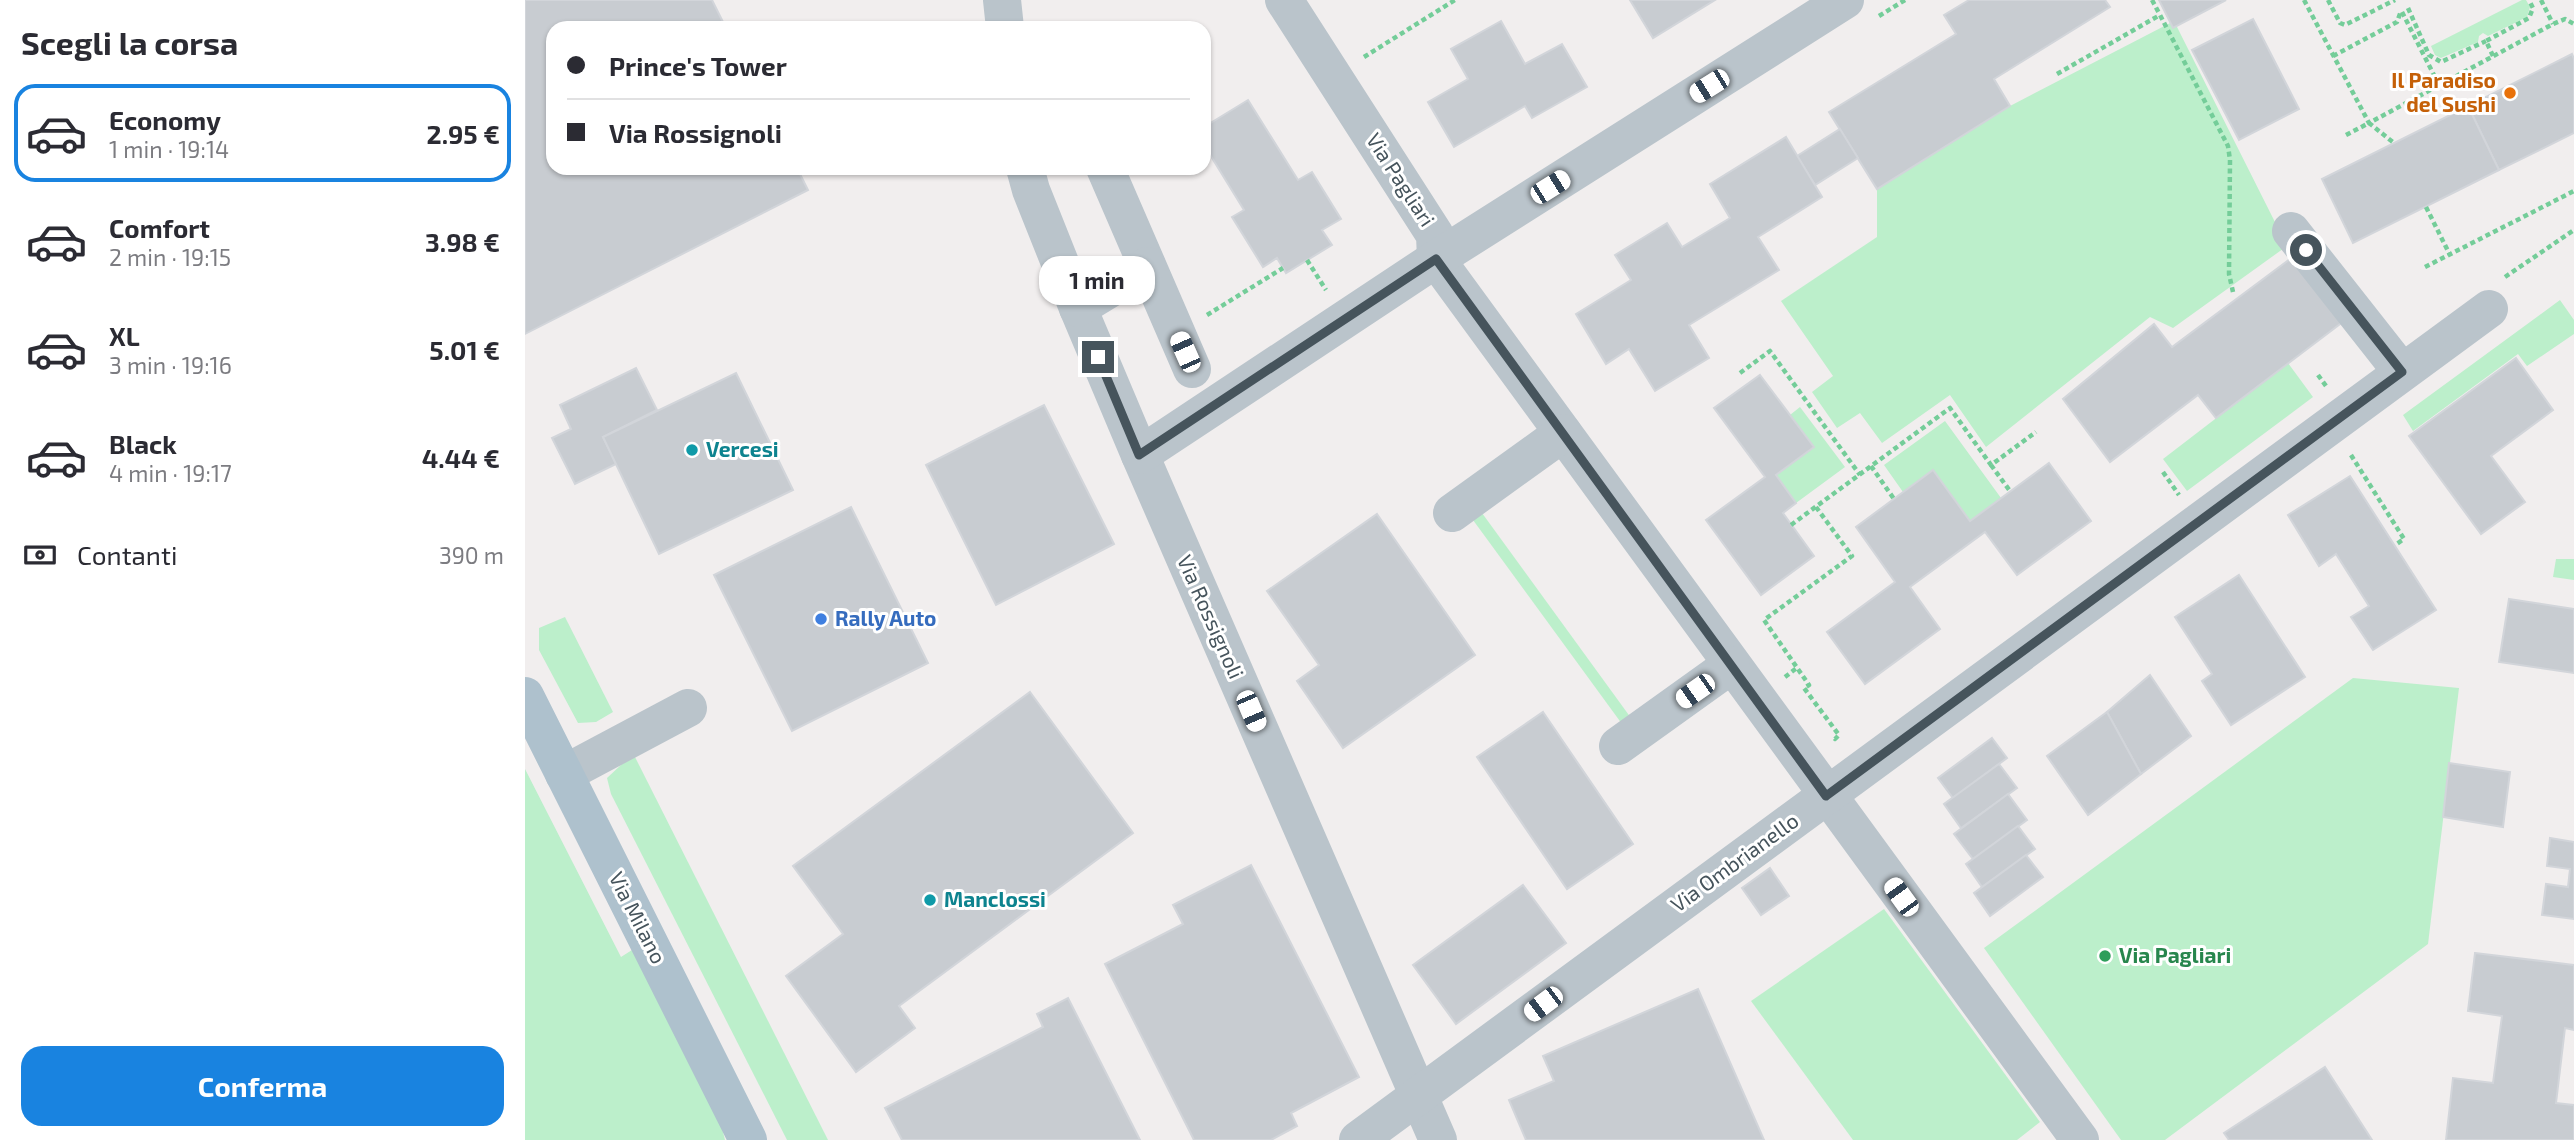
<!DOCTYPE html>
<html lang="it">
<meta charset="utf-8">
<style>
:root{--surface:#fff;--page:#f2f2f3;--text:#2b2b33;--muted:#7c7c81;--line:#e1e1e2;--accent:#1983e0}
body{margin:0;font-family:"Exo 2",sans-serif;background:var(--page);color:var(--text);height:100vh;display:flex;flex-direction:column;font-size:26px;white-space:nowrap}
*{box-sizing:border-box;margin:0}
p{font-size:23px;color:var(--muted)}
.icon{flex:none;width:38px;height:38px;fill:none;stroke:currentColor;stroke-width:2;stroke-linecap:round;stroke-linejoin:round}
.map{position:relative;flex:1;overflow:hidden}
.panel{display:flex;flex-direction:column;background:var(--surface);width:525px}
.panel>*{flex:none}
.hud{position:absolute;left:21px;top:21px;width:665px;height:154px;border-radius:21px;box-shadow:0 2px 5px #0004;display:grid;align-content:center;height:154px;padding:0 21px;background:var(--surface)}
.end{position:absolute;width:32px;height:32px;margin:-16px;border:9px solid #46545c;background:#fff;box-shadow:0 0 0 4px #fff}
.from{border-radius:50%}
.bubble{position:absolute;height:49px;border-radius:21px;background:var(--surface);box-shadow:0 2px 5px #0004;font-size:23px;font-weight:700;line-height:49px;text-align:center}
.car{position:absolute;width:21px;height:42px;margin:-21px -10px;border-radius:9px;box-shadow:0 0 5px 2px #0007;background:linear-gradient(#fff 24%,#345 0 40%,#fff 0 76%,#345 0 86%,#fff 0)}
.hud b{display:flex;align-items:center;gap:24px;height:66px;font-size:26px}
.hud b+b{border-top:2px solid var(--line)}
.hud i{width:18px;height:18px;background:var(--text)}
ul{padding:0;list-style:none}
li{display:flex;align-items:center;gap:21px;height:98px;margin:0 14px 10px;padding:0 7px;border:4px solid transparent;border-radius:21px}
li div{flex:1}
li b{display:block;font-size:26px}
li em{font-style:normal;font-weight:700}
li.active{border-color:var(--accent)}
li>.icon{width:63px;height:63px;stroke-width:1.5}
h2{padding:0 21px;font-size:32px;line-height:84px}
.pay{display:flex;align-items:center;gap:18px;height:77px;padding:0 21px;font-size:26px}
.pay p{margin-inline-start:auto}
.primary-button{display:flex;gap:14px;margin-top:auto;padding:14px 21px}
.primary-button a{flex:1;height:80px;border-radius:21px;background:var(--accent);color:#fff;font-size:28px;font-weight:700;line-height:80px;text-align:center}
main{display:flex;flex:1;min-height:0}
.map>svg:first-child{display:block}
</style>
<main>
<section class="panel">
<h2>Scegli la corsa</h2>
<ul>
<li class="active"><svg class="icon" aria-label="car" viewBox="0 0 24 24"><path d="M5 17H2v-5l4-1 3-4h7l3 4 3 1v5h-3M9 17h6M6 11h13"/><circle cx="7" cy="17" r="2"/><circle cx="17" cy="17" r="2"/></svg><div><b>Economy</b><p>1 min · 19:14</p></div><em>2.95 €</em></li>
<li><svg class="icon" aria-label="car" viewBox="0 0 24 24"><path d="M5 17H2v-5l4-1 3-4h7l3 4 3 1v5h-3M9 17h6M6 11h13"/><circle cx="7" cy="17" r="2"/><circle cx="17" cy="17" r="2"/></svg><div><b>Comfort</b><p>2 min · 19:15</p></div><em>3.98 €</em></li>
<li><svg class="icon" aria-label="car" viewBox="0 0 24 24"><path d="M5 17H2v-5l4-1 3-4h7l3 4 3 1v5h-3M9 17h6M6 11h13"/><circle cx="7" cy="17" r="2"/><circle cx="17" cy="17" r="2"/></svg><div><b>XL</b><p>3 min · 19:16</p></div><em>5.01 €</em></li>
<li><svg class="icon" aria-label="car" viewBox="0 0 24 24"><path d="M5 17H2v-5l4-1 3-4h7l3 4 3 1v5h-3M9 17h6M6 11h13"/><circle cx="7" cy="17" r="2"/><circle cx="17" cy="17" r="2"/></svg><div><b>Black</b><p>4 min · 19:17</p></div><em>4.44 €</em></li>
</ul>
<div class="pay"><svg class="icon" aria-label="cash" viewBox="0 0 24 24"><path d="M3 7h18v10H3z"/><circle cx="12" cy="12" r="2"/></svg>Contanti<p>390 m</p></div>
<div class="primary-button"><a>Conferma</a></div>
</section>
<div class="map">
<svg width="2049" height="1140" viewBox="0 0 2049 1140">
<rect width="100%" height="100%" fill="#f1eeee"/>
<g fill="#bcefcb">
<path d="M 1997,0 L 2001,0 L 2005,7 L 2002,17 L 1963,36 L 1958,33 L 1954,36 L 1953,42 L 1916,58 L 1910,55 L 1906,46 Z"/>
<path d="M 1649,21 L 1762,246 L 1648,328 L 1625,317 L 1461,447 L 1425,395 L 1357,443 L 1335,413 L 1312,428 L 1287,392 L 1308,376 L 1256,301 L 1352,237 L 1352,189 L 1485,106 Z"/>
<path d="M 2035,300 L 2049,320 L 2049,334 L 2002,366 L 1993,354 L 1888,431 L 1878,415 Z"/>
<path d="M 1763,363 L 1788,397 L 1662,491 L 1638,459 Z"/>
<path d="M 1275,407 L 1320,467 L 1271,503 L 1251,475 L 1288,447 L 1265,415 Z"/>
<path d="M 1420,421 L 1476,498 L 1445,521 L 1409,471 L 1378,492 L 1359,465 Z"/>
<path d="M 957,513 L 1106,718 L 1097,724 L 948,520 Z"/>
<path d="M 2031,559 L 2049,559 L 2049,580 L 2028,577 Z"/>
<path d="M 40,617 L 88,712 L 71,722 L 53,723 L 14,650 L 14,628 Z"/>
<path d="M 1828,678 L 1934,688 L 1903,944 L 1640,1140 L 1596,1140 L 1459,948 Z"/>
<path d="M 110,757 L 303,1140 L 262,1140 L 86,794 L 82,778 L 97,764 Z"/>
<path d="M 0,769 L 96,957 L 107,950 L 196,1124 L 200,1140 L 0,1140 Z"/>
<path d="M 1359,909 L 1515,1122 L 1492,1140 L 1328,1140 L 1226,1001 Z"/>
</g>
<g fill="#c8ccd1" stroke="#d2d5da" stroke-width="2">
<path d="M 0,0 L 187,0 L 201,28 L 28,28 L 28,168 L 272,168 L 283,190 L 0,334 Z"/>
<path d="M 1105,0 L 1190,0 L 1128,38 Z"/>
<path d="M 1444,0 L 1580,0 L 1585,7 L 1469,79 L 1485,106 L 1352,189 L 1304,112 L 1431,34 L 1419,15 Z"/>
<path d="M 1634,0 L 1701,0 L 1648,28 Z"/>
<path d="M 1728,19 L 1774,109 L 1714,140 L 1667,50 Z"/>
<path d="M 976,21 L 1000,64 L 1037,44 L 1062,87 L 1007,118 L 1000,106 L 929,147 L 903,102 L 943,79 L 926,49 Z"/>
<path d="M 2047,54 L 2049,59 L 2049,133 L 1974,170 L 1943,106 Z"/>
<path d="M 723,100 L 773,180 L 787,172 L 816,219 L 797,230 L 807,245 L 761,273 L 752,258 L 738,267 L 707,217 L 719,210 L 679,145 L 679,127 Z"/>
<path d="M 1943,106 L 1974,170 L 1828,243 L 1797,179 Z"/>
<path d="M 1315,129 L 1333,158 L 1290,185 L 1272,156 Z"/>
<path d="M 1261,137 L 1297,197 L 1233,237 L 1254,270 L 1164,325 L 1184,358 L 1130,391 L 1104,349 L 1081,364 L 1051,314 L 1106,280 L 1090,255 L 1142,223 L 1157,247 L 1205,218 L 1185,184 Z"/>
<path d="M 1769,256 L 1819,321 L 1691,418 L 1673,395 L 1585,462 L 1538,399 L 1629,324 L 1647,347 Z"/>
<path d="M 1991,358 L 2028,410 L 1966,456 L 2000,502 L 1956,534 L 1884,436 Z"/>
<path d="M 111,368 L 132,410 L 78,437 L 91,464 L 50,484 L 27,438 L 46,429 L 35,405 Z"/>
<path d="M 211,373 L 268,490 L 134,554 L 78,437 Z"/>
<path d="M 1235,375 L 1289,447 L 1251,475 L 1271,503 L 1258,513 L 1289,556 L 1236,595 L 1181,520 L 1240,477 L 1189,408 Z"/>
<path d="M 519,405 L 589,544 L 471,605 L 401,465 Z"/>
<path d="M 1524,463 L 1566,521 L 1492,575 L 1460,532 L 1385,587 L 1415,629 L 1340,684 L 1302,632 L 1370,582 L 1331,527 L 1408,470 L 1445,521 Z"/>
<path d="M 1825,476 L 1911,610 L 1848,650 L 1826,617 L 1844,606 L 1811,554 L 1794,566 L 1763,515 Z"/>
<path d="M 326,507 L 403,663 L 267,731 L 189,575 Z"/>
<path d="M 852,514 L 950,655 L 818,748 L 772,681 L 794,665 L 742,591 Z"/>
<path d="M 1714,575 L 1780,677 L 1706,725 L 1677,681 L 1687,674 L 1650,617 Z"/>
<path d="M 1984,599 L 2049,609 L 2049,673 L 1974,662 Z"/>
<path d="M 1625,675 L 1666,736 L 1616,774 L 1582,712 Z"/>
<path d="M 505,692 L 608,833 L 374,1006 L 390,1028 L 331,1072 L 261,976 L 318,934 L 268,866 Z"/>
<path d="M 1018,712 L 1108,844 L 1042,889 L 952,757 Z"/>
<path d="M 1582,712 L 1616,774 L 1563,815 L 1522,756 Z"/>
<path d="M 1467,738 L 1482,758 L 1428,798 L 1413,778 Z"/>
<path d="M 1924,763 L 1985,772 L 1978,827 L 1918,817 Z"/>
<path d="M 1474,764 L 1492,788 L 1436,828 L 1419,804 Z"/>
<path d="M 1483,794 L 1502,820 L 1448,859 L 1429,834 Z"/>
<path d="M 1493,826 L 1510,849 L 1457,887 L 1441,864 Z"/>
<path d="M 2025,838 L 2049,842 L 2049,919 L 2017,915 L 2021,884 L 2043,887 L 2045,869 L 2022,866 Z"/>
<path d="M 1501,855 L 1518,877 L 1465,916 L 1449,893 Z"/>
<path d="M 726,865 L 834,1077 L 766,1113 L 772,1126 L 746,1140 L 669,1140 L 580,964 L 658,924 L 648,905 Z"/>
<path d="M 1245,868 L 1264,896 L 1236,915 L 1217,888 Z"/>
<path d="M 998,885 L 1041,943 L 931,1024 L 888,965 Z"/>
<path d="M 1950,953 L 2049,965 L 2049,1030 L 2040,1028 L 2031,1103 L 2049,1105 L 2049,1140 L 1921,1140 L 1928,1078 L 1968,1083 L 1977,1016 L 1943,1011 Z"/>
<path d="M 1173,989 L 1239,1140 L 1001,1140 L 984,1100 L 1029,1081 L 1018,1056 Z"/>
<path d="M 543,998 L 615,1140 L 377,1140 L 360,1108 L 518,1027 L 512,1014 Z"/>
<path d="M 1800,1067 L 1847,1140 L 1704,1140 L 1699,1133 Z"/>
</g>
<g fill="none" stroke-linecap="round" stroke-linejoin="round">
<g stroke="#74cd99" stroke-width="4.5" stroke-dasharray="5 3.5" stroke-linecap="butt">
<path d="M 1627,0 L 1635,15"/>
<path d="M 1779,0 L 1844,123 L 2028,24 L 2040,19 L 2049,24"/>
<path d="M 1803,0 L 1815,23 L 1820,25 L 1870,0"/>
<path d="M 2016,0 L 2028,24"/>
<path d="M 1883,8 L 1904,55 L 1916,62 L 1961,41"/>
<path d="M 1877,12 L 1914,85"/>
<path d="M 1354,16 L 1380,0"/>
<path d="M 1808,56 L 1872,22 L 1876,11"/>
<path d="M 1968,56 L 1961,41 L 2004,18 L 2008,8 L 2004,0"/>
<path d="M 839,57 L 930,0"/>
<path d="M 1532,74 L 1635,15 L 1703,146 L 1705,160 L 1704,274 L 1708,292"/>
<path d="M 1821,135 L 1844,123 L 1869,143"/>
<path d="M 1901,207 L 1925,255"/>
<path d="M 782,260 L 801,290"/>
<path d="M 1900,267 L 2049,191"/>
<path d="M 1980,277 L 2049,230"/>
<path d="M 682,315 L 758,268"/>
<path d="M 1215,373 L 1245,351 L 1335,475"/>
<path d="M 1793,375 L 1801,386"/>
<path d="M 1826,455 L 1879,539 L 1870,545"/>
<path d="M 1466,465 L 1485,491"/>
<path d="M 1346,466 L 1369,499"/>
<path d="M 1638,472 L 1654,495"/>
<path d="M 1291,507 L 1327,556 L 1239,620 L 1284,685 L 1279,688 L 1314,735 L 1310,739 L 1308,737"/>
<path d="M 1266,525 L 1425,408 L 1466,465 L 1511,432"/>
<path d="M 1260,677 L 1273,667"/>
</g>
<g stroke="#bac4cb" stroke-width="38">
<path d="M 477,0 L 480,28"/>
<path d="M 759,0 L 910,235 L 911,259 L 1555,1140"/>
<path d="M 500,168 L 506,190 L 553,308 L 615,455 L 913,1140"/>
<path d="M 580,168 L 667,369"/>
<path d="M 1766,231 L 1877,372"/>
<path d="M 553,308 L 622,266"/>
<path d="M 615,455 L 911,259 L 1320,0"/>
<path d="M 927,513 L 1038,433"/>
<path d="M 1093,746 L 1206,665"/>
<path d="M 39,774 L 163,708"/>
<path d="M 833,1140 L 1964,309"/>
</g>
<path stroke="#aec1cd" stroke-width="38" d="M 0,696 L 223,1140"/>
</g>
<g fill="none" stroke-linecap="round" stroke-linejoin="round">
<path stroke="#46545c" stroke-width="9" d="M 573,357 L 614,455 L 911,259 L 1301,796 L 1877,372 L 1781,250"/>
</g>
<circle fill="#e8710a" stroke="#fff" stroke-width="2.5" cx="1985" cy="93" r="7"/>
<g fill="#0f9aa8" stroke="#fff" stroke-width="2.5">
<circle cx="167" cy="450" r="7"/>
<circle cx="405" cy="900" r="7"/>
</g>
<circle fill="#3f7fe0" stroke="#fff" stroke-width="2.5" cx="296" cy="619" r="7"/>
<circle fill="#2e9e5b" stroke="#fff" stroke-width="2.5" cx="1580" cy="956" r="7"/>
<g text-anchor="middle" stroke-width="6" stroke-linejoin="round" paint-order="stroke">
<g font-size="21" font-weight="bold" fill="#c56008" stroke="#fff" text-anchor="end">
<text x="1971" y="88">Il Paradiso<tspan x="1971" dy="24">del Sushi</tspan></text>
</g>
<g font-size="21" fill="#46545c" stroke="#fff">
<text transform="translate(875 180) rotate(57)" y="7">Via Pagliari</text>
<text transform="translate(685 617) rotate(66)" y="7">Via Rossignoli</text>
<text transform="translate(1210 863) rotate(-36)" y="7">Via Ombrianello</text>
<text transform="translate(112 918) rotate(63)" y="7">Via Milano</text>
</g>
<g font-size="21" font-weight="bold" fill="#0d838f" stroke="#fff" text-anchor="start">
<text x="181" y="457">Vercesi</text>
<text x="419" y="907">Manclossi</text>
</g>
<g font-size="21" font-weight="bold" fill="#366cbe" stroke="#fff" text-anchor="start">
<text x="310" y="626">Rally Auto</text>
</g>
<g font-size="21" font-weight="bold" fill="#27864d" stroke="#fff" text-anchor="start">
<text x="1594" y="963">Via Pagliari</text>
</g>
</g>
</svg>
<i class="end from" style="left:1781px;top:250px"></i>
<i class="end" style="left:573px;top:357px"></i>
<div class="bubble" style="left:514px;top:256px;width:116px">1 min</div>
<i class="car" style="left:1184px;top:86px;rotate:238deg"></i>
<i class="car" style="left:1025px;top:187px;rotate:58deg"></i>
<i class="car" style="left:660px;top:352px;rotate:336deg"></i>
<i class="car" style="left:1170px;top:691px;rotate:235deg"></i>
<i class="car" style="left:726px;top:711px;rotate:157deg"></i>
<i class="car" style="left:1376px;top:897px;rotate:324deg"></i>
<i class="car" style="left:1018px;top:1004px;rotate:233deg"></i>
<div class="hud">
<b><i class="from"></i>Prince's Tower</b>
<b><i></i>Via Rossignoli</b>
</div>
</div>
</main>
